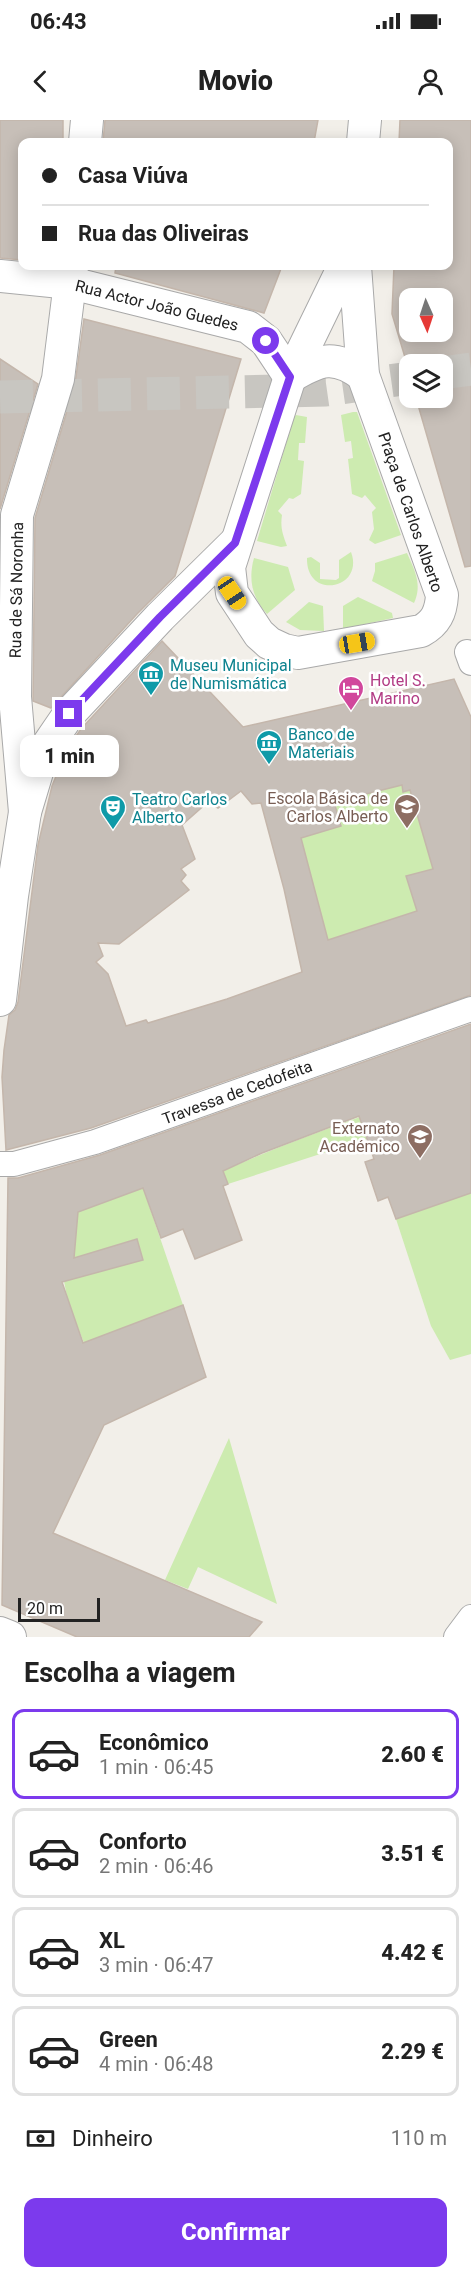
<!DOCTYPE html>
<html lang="pt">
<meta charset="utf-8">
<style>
:root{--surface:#fff;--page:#f6f6f6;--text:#222;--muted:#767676;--line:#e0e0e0;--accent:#7c3aed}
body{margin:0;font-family:Roboto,sans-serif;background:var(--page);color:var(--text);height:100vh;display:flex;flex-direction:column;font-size:22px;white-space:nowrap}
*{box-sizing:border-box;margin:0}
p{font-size:20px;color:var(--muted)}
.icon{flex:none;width:33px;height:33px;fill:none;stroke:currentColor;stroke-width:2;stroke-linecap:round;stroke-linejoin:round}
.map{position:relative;height:1517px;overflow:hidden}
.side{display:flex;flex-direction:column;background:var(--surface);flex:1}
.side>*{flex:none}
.guide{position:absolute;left:18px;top:18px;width:435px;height:132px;border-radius:12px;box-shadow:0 3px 15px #0003;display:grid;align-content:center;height:132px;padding:0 24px;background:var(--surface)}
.needle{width:39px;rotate:177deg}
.controls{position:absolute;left:399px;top:168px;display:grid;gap:12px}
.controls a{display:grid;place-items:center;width:54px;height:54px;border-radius:12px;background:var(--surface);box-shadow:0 3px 15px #0003;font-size:30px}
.scale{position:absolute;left:18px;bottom:15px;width:82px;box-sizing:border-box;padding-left:6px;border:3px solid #222;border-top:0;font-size:16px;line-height:21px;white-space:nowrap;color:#222;-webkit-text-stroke:4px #fff;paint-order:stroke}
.end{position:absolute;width:27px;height:27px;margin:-14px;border:8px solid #7c3aed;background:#fff;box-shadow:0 0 0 3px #fff}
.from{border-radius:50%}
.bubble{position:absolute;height:42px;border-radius:12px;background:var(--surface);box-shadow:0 3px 15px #0003;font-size:20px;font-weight:800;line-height:42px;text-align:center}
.car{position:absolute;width:18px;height:36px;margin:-18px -9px;border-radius:8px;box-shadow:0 0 4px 2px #0007;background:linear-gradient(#f5c518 24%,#345 0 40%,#f5c518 0 76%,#345 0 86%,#f5c518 0)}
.guide b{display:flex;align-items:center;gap:21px;height:57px;font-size:22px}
.guide b+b{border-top:2px solid var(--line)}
.guide i{width:15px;height:15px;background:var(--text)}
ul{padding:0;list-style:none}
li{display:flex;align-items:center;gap:18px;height:90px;margin:0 12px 9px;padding:0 12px;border:3px solid var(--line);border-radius:12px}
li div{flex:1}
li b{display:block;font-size:22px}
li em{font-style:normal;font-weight:800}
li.current{border-color:var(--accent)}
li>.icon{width:54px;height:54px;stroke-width:1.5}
h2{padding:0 24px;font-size:27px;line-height:72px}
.pay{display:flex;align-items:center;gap:15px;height:66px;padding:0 24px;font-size:22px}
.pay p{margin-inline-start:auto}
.button{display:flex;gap:12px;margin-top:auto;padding:12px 24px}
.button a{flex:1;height:69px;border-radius:12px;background:var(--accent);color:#fff;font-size:24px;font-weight:800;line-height:69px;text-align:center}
.status{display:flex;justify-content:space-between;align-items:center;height:42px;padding:0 30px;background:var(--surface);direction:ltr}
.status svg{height:16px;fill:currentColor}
header{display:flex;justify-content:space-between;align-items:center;height:78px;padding:0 24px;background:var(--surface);font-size:27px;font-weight:800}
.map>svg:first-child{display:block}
</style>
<div class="status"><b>06:43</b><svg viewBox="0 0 49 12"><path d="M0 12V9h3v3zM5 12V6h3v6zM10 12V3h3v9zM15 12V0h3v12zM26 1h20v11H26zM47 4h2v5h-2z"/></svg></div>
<header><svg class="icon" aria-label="back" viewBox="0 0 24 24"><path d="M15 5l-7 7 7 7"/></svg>Movio<svg class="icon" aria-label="person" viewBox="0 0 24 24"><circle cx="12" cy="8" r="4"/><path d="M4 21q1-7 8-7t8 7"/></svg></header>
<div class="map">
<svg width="471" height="1517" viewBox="0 0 471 1517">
<rect width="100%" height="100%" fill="#f2efe9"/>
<g fill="#cdebb0">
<path d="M 353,292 L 357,292 L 401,415 L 375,424 L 369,420 L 374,409 L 372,392 L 376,388 L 365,375 L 362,378 L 352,374 L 348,339 L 353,338 L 351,321 L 345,322 L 341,295 Z"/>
<path d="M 296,295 L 307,297 L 305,323 L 299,323 L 298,340 L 304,341 L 301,374 L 293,379 L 289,378 L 278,391 L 282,395 C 280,408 283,415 287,426 L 281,427 L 257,421 L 294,297 Z"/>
<path d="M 351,432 C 365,469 306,481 307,438 L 311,437 L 320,443 L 320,459 L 336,460 L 339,458 L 339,440 Z"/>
<path d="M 407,433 C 414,449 423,465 414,483 L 372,461 L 375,451 L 375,443 Z"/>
<path d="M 254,438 L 288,447 L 295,470 L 267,494 C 252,478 248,459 254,438 Z"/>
<path d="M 358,477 L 392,493 L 393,498 L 343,509 L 343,486 Z"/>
<path d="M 309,482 L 323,486 L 324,511 L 300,510 L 286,502 Z"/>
<path d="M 402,665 L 404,672 L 410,670 L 433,749 L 406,756 L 417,791 L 328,820 L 296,701 L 321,712 L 341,706 L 333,677 L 362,675 Z"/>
<path d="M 463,961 L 471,985 L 228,1064 L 223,1051 C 301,1016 382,989 463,961 Z"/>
<path d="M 143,1068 L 183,1185 L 84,1223 L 68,1182 L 64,1161 L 142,1140 L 136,1119 L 72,1139 L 76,1092 Z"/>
<path d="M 471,1073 L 471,1234 L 450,1240 L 431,1206 L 396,1099 Z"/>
<path d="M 229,1318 L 277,1484 L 198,1447 L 188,1469 L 165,1460 Z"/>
</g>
<g fill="#c7bfb8" stroke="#c4b6ab" stroke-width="1.5" fill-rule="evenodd">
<path d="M 0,0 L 63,0 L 63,22 L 22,22 L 22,140 L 0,138 Z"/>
<path d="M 105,0 L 318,0 L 314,22 L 103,22 Z"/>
<path d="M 400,0 L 471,0 L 471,446 L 465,447 L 416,278 L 442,278 L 442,244 L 410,244 L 410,254 L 392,194 L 394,146 L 448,146 L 448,22 L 399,22 ZM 410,178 L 442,178 L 442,212 L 410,212 Z"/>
<path d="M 116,146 L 282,146 L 264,193 L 115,153 Z"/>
<path d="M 84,199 L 241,239 L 175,456 L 137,494 L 51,588 L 33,581 L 35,398 L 75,264 Z"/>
<path d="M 0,239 L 38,264 L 0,389 Z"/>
<path d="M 162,521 L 243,607 L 454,559 L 471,597 L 471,875 L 91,1008 L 6,1030 L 2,957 L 4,930 L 9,895 L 15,890 L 18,882 L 38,725 L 52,666 L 67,629 L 81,609 ZM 402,665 L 403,672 L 410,670 L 433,749 L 406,756 L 417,791 L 328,820 L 301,718 L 341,706 L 334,682 ZM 241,671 L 252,684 L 261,683 L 284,769 L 302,852 L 227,879 L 148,903 L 146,900 L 126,906 L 108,854 L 96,842 L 103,836 L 98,823 L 119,824 L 189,770 L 181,761 L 186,755 L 181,749 L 195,739 L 182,705 L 208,682 L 218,688 Z"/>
<path d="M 471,904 L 471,1073 L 396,1099 L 388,1077 L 378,1081 L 365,1042 L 374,1039 L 359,996 L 262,1033 L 223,1051 L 228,1064 L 223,1066 L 242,1120 L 195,1139 L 183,1109 L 161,1118 L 143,1068 L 78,1092 L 74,1138 L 137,1119 L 143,1140 L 62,1162 L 83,1223 L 183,1185 L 206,1257 L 104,1305 L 53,1413 L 262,1502 L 249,1517 L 77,1517 L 2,1485 L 8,1058 L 18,1058 L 100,1035 Z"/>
</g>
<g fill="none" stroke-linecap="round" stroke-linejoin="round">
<g stroke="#c8c6c1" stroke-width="33" stroke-dasharray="33 16" stroke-linecap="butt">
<path d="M 442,253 L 471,249"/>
<path d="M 0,277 L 326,270 L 410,258"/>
</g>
<defs>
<g id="pedestrian">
<path d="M 467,532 L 471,543"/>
<path d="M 0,1044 L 14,1044 L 95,1022 L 471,889"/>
<path d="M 456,1517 L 471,1497"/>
</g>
<g id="minor">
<path d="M 85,22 L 87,0"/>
<path d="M 363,22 L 365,0"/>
<path d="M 344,146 L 290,257 L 229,447 L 232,473 L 259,514 L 269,523 L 284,530 L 298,533 L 421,511 C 436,503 441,492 442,475 L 363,255 L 355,146"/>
<path d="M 0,156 L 71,163 L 248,207 L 266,221 L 290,257"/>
<path d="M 290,257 C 320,239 334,234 363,255"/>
<path d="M 25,692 L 15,577 L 17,395 L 58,259 L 72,146"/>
<path d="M 0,880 L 12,776 L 25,692 L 43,632 L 69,594 L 160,497 L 235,423"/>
<path d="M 0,1513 L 10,1517"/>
</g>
</defs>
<use href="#pedestrian" stroke="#a9a9a9" stroke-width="26"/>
<use href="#minor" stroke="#a9a9a9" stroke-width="34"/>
<use href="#pedestrian" stroke="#fff" stroke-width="24"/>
<use href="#minor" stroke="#fff" stroke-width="32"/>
</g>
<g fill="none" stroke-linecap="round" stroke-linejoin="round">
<path stroke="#7c3aed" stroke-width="8" d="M 69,594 L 160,497 L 235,423 L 290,257 L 266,221"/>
</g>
<defs>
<symbol id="museum-pin" viewBox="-11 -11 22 30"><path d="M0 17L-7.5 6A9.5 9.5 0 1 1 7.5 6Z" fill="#0f9aa8" stroke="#fff"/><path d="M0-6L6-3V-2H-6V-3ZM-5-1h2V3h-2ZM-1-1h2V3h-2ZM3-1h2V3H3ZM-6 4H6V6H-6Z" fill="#fff"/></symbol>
<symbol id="hotel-pin" viewBox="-11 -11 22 30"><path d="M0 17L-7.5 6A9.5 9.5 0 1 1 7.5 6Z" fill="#d1479c" stroke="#fff"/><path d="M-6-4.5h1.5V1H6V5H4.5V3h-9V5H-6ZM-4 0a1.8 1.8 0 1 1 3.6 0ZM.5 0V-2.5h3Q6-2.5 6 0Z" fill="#fff"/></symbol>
<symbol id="school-pin" viewBox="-11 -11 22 30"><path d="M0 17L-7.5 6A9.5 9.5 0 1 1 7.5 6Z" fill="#8d6e63" stroke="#fff"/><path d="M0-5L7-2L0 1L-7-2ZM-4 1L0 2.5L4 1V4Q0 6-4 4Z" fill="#fff"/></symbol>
<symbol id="theatre-pin" viewBox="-11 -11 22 30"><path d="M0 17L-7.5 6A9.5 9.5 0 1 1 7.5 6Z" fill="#0f9aa8" stroke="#fff"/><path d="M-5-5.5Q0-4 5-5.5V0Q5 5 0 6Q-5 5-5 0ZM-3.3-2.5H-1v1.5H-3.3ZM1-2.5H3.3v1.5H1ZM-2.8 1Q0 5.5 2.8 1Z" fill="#fff"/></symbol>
</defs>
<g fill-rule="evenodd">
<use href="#museum-pin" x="136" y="539" width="30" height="40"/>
<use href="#hotel-pin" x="336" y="554" width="30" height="40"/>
<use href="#museum-pin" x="254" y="608" width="30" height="40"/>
<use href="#school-pin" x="392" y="672" width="30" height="40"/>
<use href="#theatre-pin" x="98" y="673" width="30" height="40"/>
<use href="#school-pin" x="405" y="1002" width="30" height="40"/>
</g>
<g text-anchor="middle" stroke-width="5" stroke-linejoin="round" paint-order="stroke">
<g font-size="16" fill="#222" stroke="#fff">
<text transform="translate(157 185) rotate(14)" y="6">Rua Actor João Guedes</text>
<text transform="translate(411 392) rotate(71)" y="6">Praça de Carlos Alberto</text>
<text transform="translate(16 470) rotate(-89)" y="6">Rua de Sá Noronha</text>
<text transform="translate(237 972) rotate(-20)" y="6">Travessa de Cedofeita</text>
</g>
<g font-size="16" fill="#0d838f" stroke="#fff" text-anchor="start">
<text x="170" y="551">Museu Municipal<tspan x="170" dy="18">de Numismática</tspan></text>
<text x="288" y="620">Banco de<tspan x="288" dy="18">Materiais</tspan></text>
<text x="132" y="685">Teatro Carlos<tspan x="132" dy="18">Alberto</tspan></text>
</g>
<g font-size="16" fill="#b23c85" stroke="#fff" text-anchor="start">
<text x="370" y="566">Hotel S.<tspan x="370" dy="18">Marino</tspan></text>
</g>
<g font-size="16" fill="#785e54" stroke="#fff" text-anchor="end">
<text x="388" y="684">Escola Básica de<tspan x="388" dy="18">Carlos Alberto</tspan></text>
<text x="400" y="1014">Externato<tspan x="400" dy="18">Académico</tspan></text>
</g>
</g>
</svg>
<div class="controls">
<a><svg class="needle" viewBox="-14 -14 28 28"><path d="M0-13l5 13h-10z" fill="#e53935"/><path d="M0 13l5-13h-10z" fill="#767676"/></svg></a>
<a><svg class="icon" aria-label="layers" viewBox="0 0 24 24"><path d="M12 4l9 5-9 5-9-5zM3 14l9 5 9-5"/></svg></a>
</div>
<div class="scale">20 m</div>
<i class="end from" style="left:266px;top:221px"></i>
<i class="end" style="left:69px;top:594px"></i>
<div class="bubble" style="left:20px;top:615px;width:99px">1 min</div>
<i class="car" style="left:232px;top:473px;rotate:146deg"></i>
<i class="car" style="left:357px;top:523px;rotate:80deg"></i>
<div class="guide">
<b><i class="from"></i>Casa Viúva</b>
<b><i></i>Rua das Oliveiras</b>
</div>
</div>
<section class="side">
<h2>Escolha a viagem</h2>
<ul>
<li class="current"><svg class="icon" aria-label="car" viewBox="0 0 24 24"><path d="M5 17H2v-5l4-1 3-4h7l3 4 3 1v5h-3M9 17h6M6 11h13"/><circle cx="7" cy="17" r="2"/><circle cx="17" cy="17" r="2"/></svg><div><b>Econômico</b><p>1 min · 06:45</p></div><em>2.60 €</em></li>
<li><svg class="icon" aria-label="car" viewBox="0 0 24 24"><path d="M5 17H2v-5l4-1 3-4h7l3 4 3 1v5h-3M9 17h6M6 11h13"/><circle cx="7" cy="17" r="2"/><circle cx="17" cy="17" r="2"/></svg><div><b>Conforto</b><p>2 min · 06:46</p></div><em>3.51 €</em></li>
<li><svg class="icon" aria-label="car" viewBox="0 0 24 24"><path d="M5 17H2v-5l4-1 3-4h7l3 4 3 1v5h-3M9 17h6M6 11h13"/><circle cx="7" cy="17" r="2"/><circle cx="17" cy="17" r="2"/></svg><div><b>XL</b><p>3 min · 06:47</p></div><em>4.42 €</em></li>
<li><svg class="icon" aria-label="car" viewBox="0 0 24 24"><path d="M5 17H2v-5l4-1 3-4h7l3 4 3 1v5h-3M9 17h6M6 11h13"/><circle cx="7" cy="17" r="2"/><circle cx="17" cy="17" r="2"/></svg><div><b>Green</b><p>4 min · 06:48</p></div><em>2.29 €</em></li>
</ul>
<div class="pay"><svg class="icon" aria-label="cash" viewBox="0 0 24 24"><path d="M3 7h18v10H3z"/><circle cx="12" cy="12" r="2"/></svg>Dinheiro<p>110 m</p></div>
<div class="button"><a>Confirmar</a></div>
</section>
